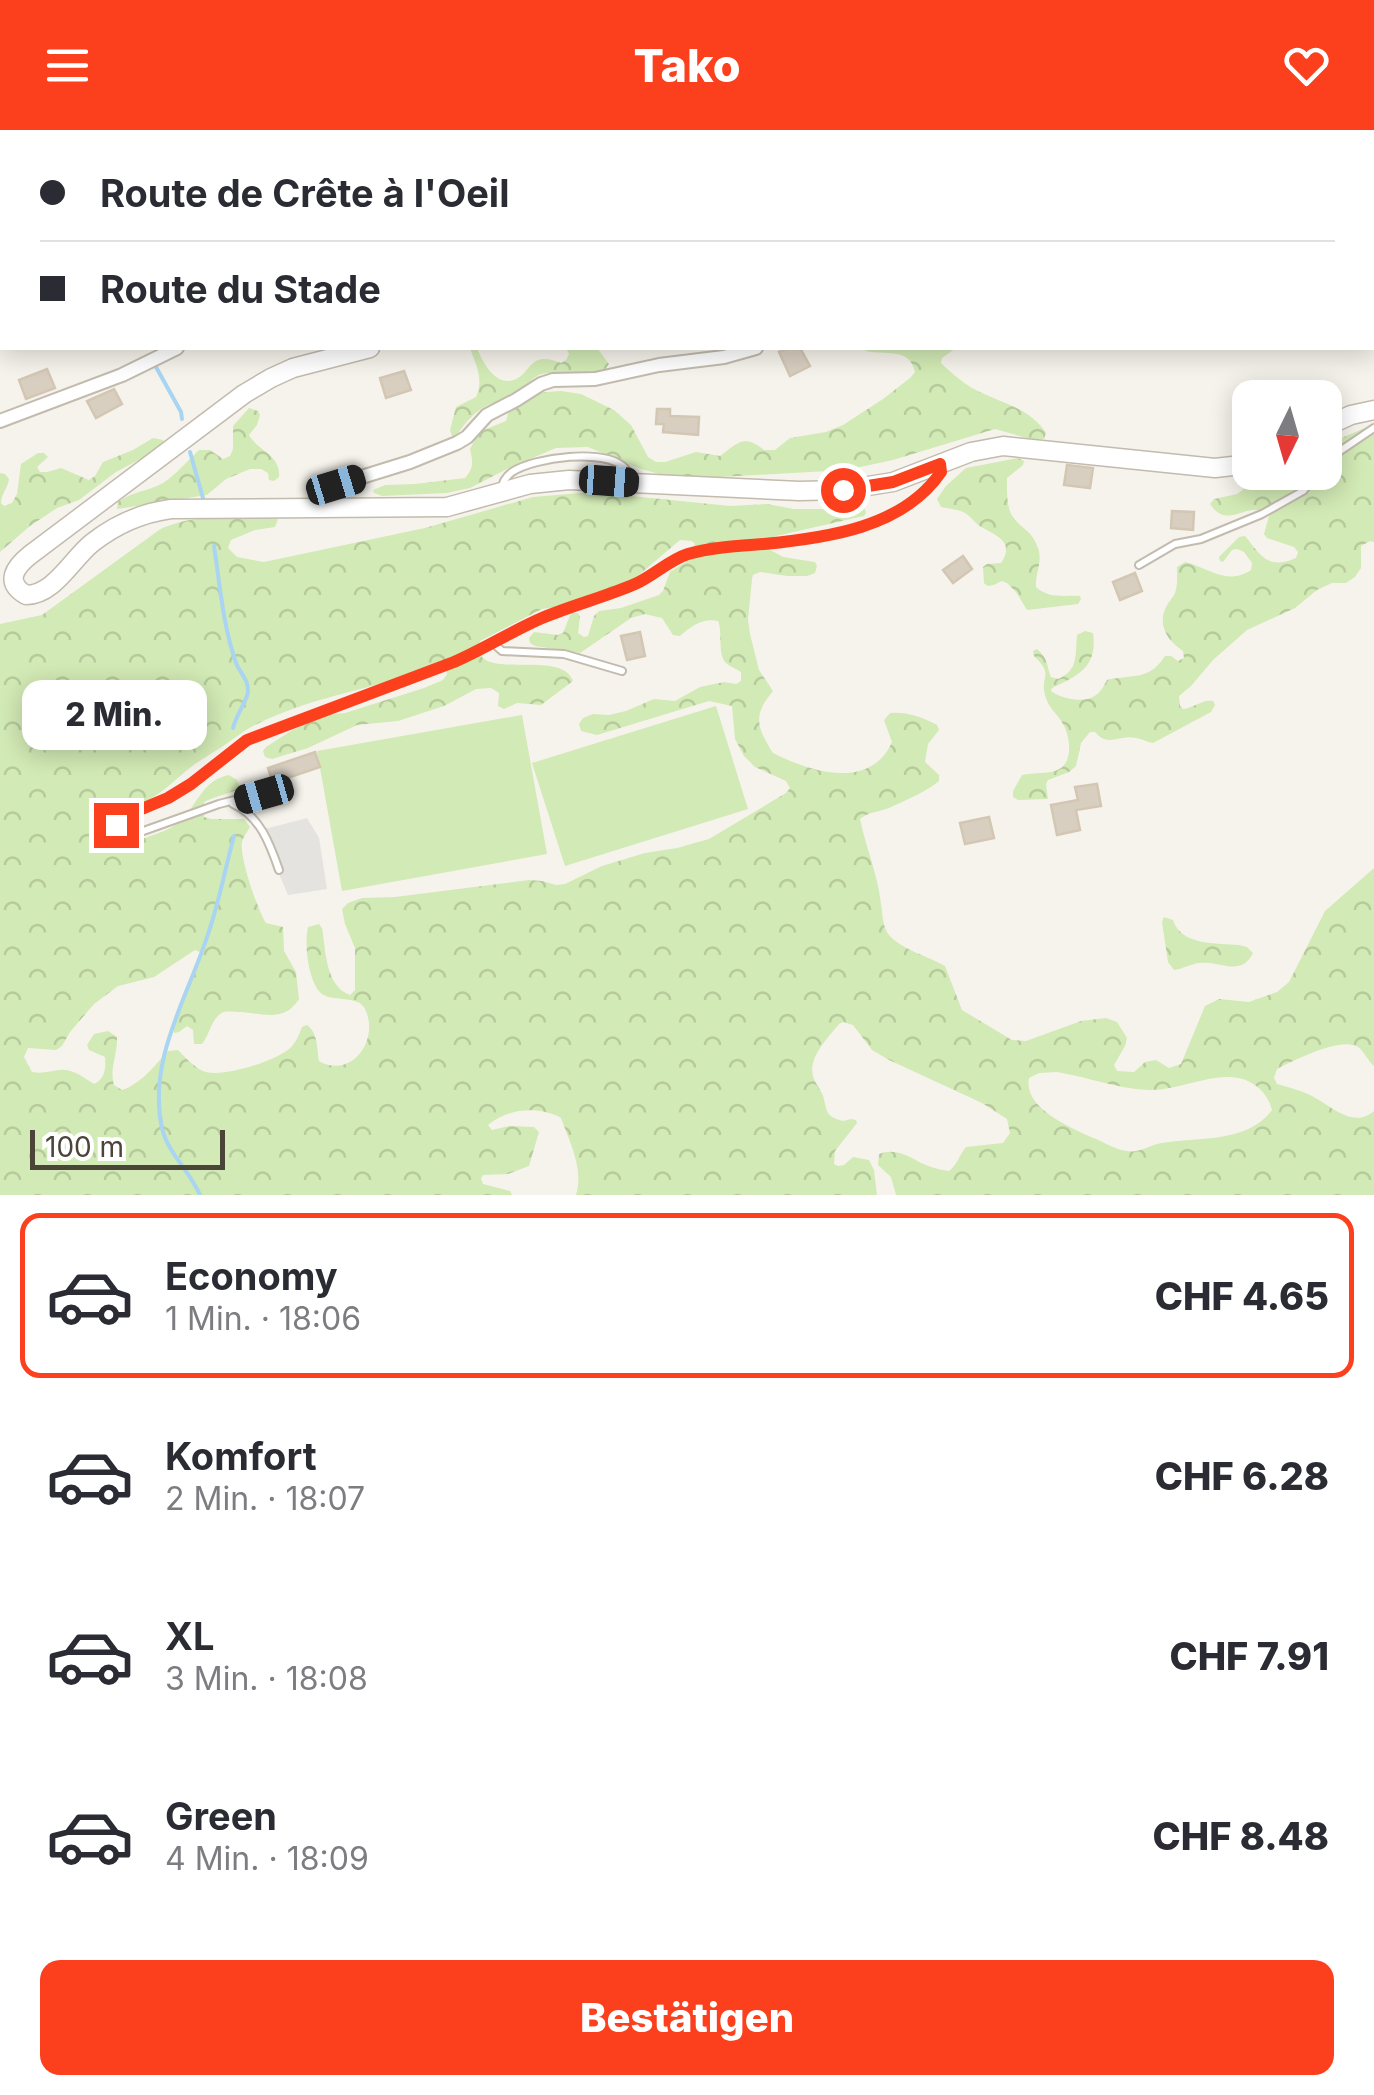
<!DOCTYPE html>
<html lang="de">
<meta charset="utf-8">
<style>
:root{--surface:#fff;--page:#f7f7f7;--text:#2b2b33;--muted:#7c7c81;--line:#e1e1e2;--accent:#fc3f1d}
body{margin:0;font-family:Inter,sans-serif;background:var(--page);color:var(--text);height:100vh;display:flex;flex-direction:column;font-size:38px;white-space:nowrap}
*{box-sizing:border-box;margin:0}
p{font-size:32px;color:var(--muted)}
.icon{flex:none;width:55px;height:55px;fill:none;stroke:currentColor;stroke-width:2;stroke-linecap:round;stroke-linejoin:round}
.map{position:relative;height:1065px;overflow:hidden}
.panel{display:flex;flex-direction:column;background:var(--surface);flex:1}
.panel>*{flex:none}
.guide{position:absolute;left:0px;top:0px;width:1375px;height:220px;box-shadow:0 5px 25px #0003;display:grid;align-content:center;height:220px;padding:0 40px;background:var(--surface)}
.needle{width:65px;rotate:185deg}
.fabs{position:absolute;left:1232px;top:250px;display:grid;gap:20px}
.fabs a{display:grid;place-items:center;width:110px;height:110px;border-radius:20px;background:var(--surface);box-shadow:0 5px 25px #0003;font-size:50px}
.scale{position:absolute;left:30px;bottom:25px;width:195px;box-sizing:border-box;padding-left:10px;border:5px solid #4b4439;border-top:0;font-size:28px;line-height:35px;white-space:nowrap;color:#4b4439;-webkit-text-stroke:8px #fff;paint-order:stroke}
.end{position:absolute;width:45px;height:45px;margin:-22px;border:12px solid #fc3f1d;background:#fff;box-shadow:0 0 0 5px #fff}
.from{border-radius:50%}
.bubble{position:absolute;height:70px;border-radius:20px;background:var(--surface);box-shadow:0 5px 25px #0003;font-size:32px;font-weight:800;line-height:70px;text-align:center}
.car{position:absolute;width:30px;height:60px;margin:-30px -15px;border-radius:12px;box-shadow:0 0 8px 2px #0007;background:linear-gradient(#222 24%,#8ab4d8 0 40%,#222 0 76%,#8ab4d8 0 86%,#222 0)}
.guide b{display:flex;align-items:center;gap:35px;height:95px;font-size:38px}
.guide b+b{border-top:2px solid var(--line)}
.guide i{width:25px;height:25px;background:var(--text)}
ul{padding:18px 0 0;list-style:none}
li{display:flex;align-items:center;gap:30px;height:165px;margin:0 20px 15px;padding:0 20px;border:5px solid transparent;border-radius:20px}
li div{flex:1}
li b{display:block;font-size:38px}
li em{font-style:normal;font-weight:800}
li.on{border-color:var(--accent)}
li>.icon{width:90px;height:90px;stroke-width:1.5}
.cta{display:flex;gap:20px;margin-top:auto;padding:20px 40px}
.cta a{flex:1;height:115px;border-radius:20px;background:var(--accent);color:#fff;font-size:40px;font-weight:800;line-height:115px;text-align:center}
header{display:flex;justify-content:space-between;align-items:center;height:130px;padding:0 40px;background:var(--accent);color:#fff;font-size:45px;font-weight:800}
.map>svg:first-child{display:block}
</style>
<header><svg class="icon" aria-label="menu" viewBox="0 0 24 24"><path d="M4 6h16M4 12h16M4 18h16"/></svg>Tako<svg class="icon" aria-label="heart" viewBox="0 0 24 24"><path d="M12 20l-8-8c-3-5 5-10 8-4 3-6 11-1 8 4z"/></svg></header>
<div class="map">
<svg width="1374" height="1065" viewBox="0 0 1374 1065">
<defs>
<pattern id="forest-crowns" width="20" height="18" patternUnits="userSpaceOnUse" patternTransform="scale(2.5)"><rect width="20" height="18" fill="#d2eab5"/><path d="M2 6a3 3 0 1 1 6 0M12 15a3 3 0 1 1 6 0" fill="none" stroke="#b6ca9c"/></pattern>
</defs>
<rect width="100%" height="100%" fill="#f6f3ec"/>
<g fill="url(#forest-crowns)" fill-rule="evenodd">
<path d="M 470,218 L 477,218 C 483,233 497,260 518,248 C 525,244 529,235 536,231 C 544,227 553,230 561,233 L 566,230 L 569,224 L 566,218 L 597,218 L 609,234 L 604,241 L 572,250 C 556,242 539,238 528,255 L 533,263 L 561,261 L 581,264 L 614,280 L 631,295 L 648,327 L 656,332 L 665,332 L 696,322 L 720,326 C 737,314 743,303 764,320 L 775,320 L 790,308 L 826,302 L 843,295 L 883,269 L 910,248 L 915,242 C 909,216 885,226 866,221 L 864,218 L 956,218 L 942,228 L 941,233 C 950,242 961,251 972,258 C 997,272 1030,277 1046,303 L 1044,309 L 1034,310 L 995,299 L 893,330 L 846,340 L 702,348 L 659,344 L 641,339 L 588,317 L 556,318 L 511,337 L 470,358 L 447,363 L 382,366 L 374,363 L 373,360 L 385,355 L 415,354 L 465,348 C 474,338 473,332 470,319 L 479,302 L 506,291 L 509,280 L 504,271 C 483,272 466,290 456,307 L 452,306 L 450,300 L 456,277 L 476,267 C 484,249 476,235 470,218 Z"/>
<path d="M 249,278 L 258,281 L 260,285 L 257,295 L 249,305 C 258,321 281,325 279,347 L 274,351 L 269,350 L 268,343 L 261,339 L 250,339 L 226,349 L 207,365 L 117,379 L 118,372 C 130,362 149,361 163,353 C 177,344 187,331 199,320 L 210,320 L 223,329 L 230,326 L 233,319 L 233,296 Z"/>
<path d="M 1374,294 L 1374,412 L 1370,411 L 1361,416 L 1361,438 L 1355,447 L 1346,453 L 1332,453 L 1317,460 L 1295,478 L 1247,500 L 1213,530 L 1191,556 L 1179,566 L 1180,576 L 1183,579 C 1194,578 1202,569 1213,571 L 1215,575 L 1211,582 L 1153,613 C 1147,612 1142,609 1136,608 C 1119,604 1108,618 1095,602 L 1090,602 L 1081,613 L 1076,636 L 1069,642 L 1048,650 L 1046,654 L 1048,669 L 1018,670 L 1013,667 L 1013,661 L 1022,645 C 1033,642 1051,645 1061,638 C 1073,630 1070,605 1063,594 C 1058,584 1049,579 1046,568 C 1038,545 1056,547 1034,526 L 1033,521 L 1037,519 C 1049,530 1046,534 1051,547 L 1058,549 C 1079,540 1075,525 1077,505 L 1085,501 L 1093,503 C 1098,537 1078,546 1052,558 L 1051,561 C 1062,569 1084,574 1096,565 C 1100,563 1105,554 1107,550 C 1133,544 1149,551 1165,526 L 1171,526 L 1178,531 L 1184,528 L 1183,521 C 1168,511 1157,496 1166,477 C 1168,472 1173,468 1175,463 C 1178,454 1177,446 1177,437 L 1185,432 C 1209,438 1227,456 1251,440 L 1252,433 L 1244,422 L 1237,419 L 1232,420 L 1223,432 L 1220,431 L 1219,427 L 1239,407 L 1245,406 C 1260,424 1267,441 1296,428 L 1298,422 L 1294,417 L 1267,408 L 1264,404 L 1269,386 C 1250,366 1229,403 1210,374 L 1214,369 L 1237,364 L 1266,343 L 1325,342 L 1325,315 Z"/>
<path d="M 153,308 L 163,310 L 164,313 L 161,318 L 116,342 L 79,370 L 57,378 L 30,396 L 0,422 L 0,343 L 5,344 L 9,349 C 8,358 1,364 1,373 L 4,376 L 12,373 L 17,364 L 21,334 L 38,323 L 44,323 L 48,327 L 37,337 L 40,342 L 47,342 L 61,338 L 89,350 L 95,346 L 103,332 L 133,320 Z"/>
<path d="M 1018,328 L 1024,331 L 1023,335 L 1007,348 C 1007,359 1006,378 1013,387 C 1022,400 1031,399 1038,418 C 1043,432 1035,443 1036,457 C 1049,469 1064,465 1080,466 L 1081,469 L 1078,474 L 1027,480 L 1016,462 L 1007,453 L 1002,451 C 995,454 989,459 984,453 L 983,437 L 987,434 L 1001,433 C 1015,413 998,406 983,398 C 975,394 972,387 965,383 C 958,379 949,379 941,377 L 937,369 L 946,356 L 966,338 Z"/>
<path d="M 592,362 L 730,376 L 767,374 L 794,379 L 865,379 L 866,383 L 864,386 L 776,406 L 771,409 L 767,418 L 783,427 L 815,432 L 817,436 L 815,443 L 807,446 L 787,446 L 760,442 L 753,445 L 752,449 L 748,489 L 750,504 L 759,540 L 773,561 C 753,585 756,596 773,623 C 811,642 870,661 892,612 L 884,590 L 890,583 C 907,582 922,587 937,595 L 939,600 L 928,614 L 925,632 L 939,645 L 939,651 C 926,662 906,670 889,678 C 878,682 868,682 860,689 C 866,718 878,745 881,774 C 883,785 882,796 889,805 C 902,820 928,826 945,836 L 962,880 L 1012,910 L 1026,911 L 1081,891 L 1106,888 L 1117,892 L 1127,908 L 1125,916 L 1114,935 L 1117,941 L 1134,942 L 1145,932 L 1156,930 L 1169,938 L 1181,934 L 1205,876 L 1219,869 L 1249,872 L 1277,862 L 1289,852 L 1325,781 L 1374,738 L 1374,936 C 1368,931 1364,921 1358,917 C 1341,906 1293,931 1277,939 L 1274,948 L 1277,954 C 1288,957 1299,960 1308,964 C 1330,974 1352,1000 1374,981 L 1374,1065 L 896,1065 L 891,1047 L 878,1035 L 879,1024 C 900,1016 913,1031 931,1037 C 937,1039 943,1040 949,1041 C 958,1034 959,1025 966,1017 L 1003,1013 L 1010,1003 L 1007,989 L 982,973 L 889,930 L 872,920 L 853,895 L 843,892 L 839,894 C 828,908 808,927 813,946 C 815,954 822,960 824,969 C 827,984 828,987 843,991 L 851,989 L 856,990 L 857,993 L 835,1021 L 834,1034 L 838,1036 L 844,1035 L 853,1027 L 869,1030 L 874,1040 L 877,1065 L 576,1065 C 584,1039 570,1013 561,988 C 539,976 508,978 488,995 L 492,1000 L 509,996 L 534,997 L 539,1002 L 529,1036 L 508,1044 L 483,1045 L 481,1049 L 483,1054 L 510,1061 L 512,1065 L 0,1065 L 0,494 L 42,485 L 159,400 C 187,385 247,383 278,389 L 275,397 L 255,400 L 231,410 L 228,418 L 237,427 L 264,432 L 425,398 L 533,367 ZM 680,410 L 692,411 L 695,414 L 689,430 L 670,442 L 663,461 L 659,465 L 621,478 L 599,481 L 594,486 L 588,506 L 584,507 L 578,503 L 580,487 L 578,483 L 571,483 L 563,503 L 558,505 L 534,502 L 529,508 L 530,513 L 535,516 L 580,523 L 631,488 L 645,484 L 662,488 L 673,505 L 680,506 C 692,496 702,488 718,491 C 723,502 717,524 726,533 C 731,537 737,539 741,542 L 741,551 L 736,554 L 724,552 L 700,557 L 675,571 L 654,569 L 626,581 L 609,585 L 593,584 L 583,588 L 579,594 L 581,601 L 597,605 L 709,571 L 732,576 L 735,609 L 744,626 L 755,637 L 786,651 L 790,658 L 786,663 L 709,709 L 677,718 L 645,723 L 602,736 L 565,754 L 556,755 L 542,751 L 529,750 L 395,767 L 362,768 L 348,773 L 342,779 L 345,794 L 355,818 L 355,860 L 350,865 C 325,856 326,820 322,798 L 319,794 L 308,797 C 304,813 308,853 322,864 C 333,872 359,865 365,879 C 380,909 352,950 319,931 C 317,919 318,903 307,895 L 302,897 C 299,905 296,913 289,919 C 275,931 221,949 203,941 C 194,937 185,927 178,920 L 168,921 C 155,935 141,954 122,960 L 114,955 C 109,938 118,924 117,907 L 108,901 L 94,904 L 87,915 L 89,920 L 105,927 C 106,938 105,949 94,954 C 84,948 72,938 60,940 C 49,941 44,944 32,942 L 24,927 L 28,918 L 56,920 L 62,916 L 70,902 L 94,874 L 118,856 L 154,847 L 195,820 L 200,822 L 200,831 L 173,897 L 174,903 L 179,902 L 187,896 L 193,900 L 194,914 L 202,914 C 210,905 211,887 224,882 C 227,881 237,882 241,882 C 264,884 285,892 299,869 L 296,842 L 284,821 L 283,797 L 266,793 C 258,781 239,726 242,712 C 243,707 248,701 250,697 L 244,689 L 211,689 L 204,687 L 204,672 C 215,666 230,664 240,658 L 237,650 L 229,645 C 201,650 197,678 177,694 C 163,704 133,711 116,717 L 106,708 C 109,681 135,679 155,666 C 168,658 179,646 191,637 C 199,631 208,626 217,620 C 230,612 241,602 255,595 C 312,566 385,555 447,537 L 447,544 L 443,550 L 424,558 L 345,583 L 324,585 L 291,601 L 266,617 L 263,621 L 265,627 L 272,629 L 308,618 L 357,595 L 398,591 L 444,576 L 476,559 L 491,558 L 499,563 L 498,576 L 504,579 L 517,573 L 541,575 L 573,551 C 561,516 469,556 480,511 L 542,479 L 569,475 L 633,450 ZM 1057,942 C 1088,947 1118,959 1149,960 C 1186,961 1231,930 1261,960 C 1267,967 1270,972 1272,980 C 1246,1015 1194,1006 1157,1014 C 1147,1017 1138,1023 1127,1021 C 1115,1020 1103,1011 1091,1007 C 1070,997 1023,978 1029,948 L 1039,943 Z"/>
<path d="M 1164,787 L 1173,790 C 1181,816 1217,813 1239,815 L 1247,817 L 1253,823 C 1241,848 1220,830 1199,833 C 1190,834 1183,839 1174,840 L 1168,832 L 1162,792 Z"/>
</g>
<g fill="#d2eab5">
<path d="M 716,576 L 748,679 L 565,736 L 532,633 Z"/>
<path d="M 522,585 L 547,724 L 342,761 L 317,621 Z"/>
</g>
<path fill="#e5e3e0" d="M 307,688 L 319,708 L 327,759 L 288,765 L 262,704 L 265,699 Z"/>
<g fill="none" stroke-linecap="round" stroke-linejoin="round">
<g stroke="#a9d4f2" stroke-width="4">
<path d="M 157,2 L 158,0"/>
<path d="M 156,237 L 181,282 L 182,289"/>
<path d="M 190,322 L 203,368"/>
<path d="M 214,416 C 220,455 223,496 236,533 C 240,543 249,550 248,562 C 247,571 236,585 233,598"/>
<path d="M 200,1065 C 190,1041 168,1024 162,998 C 147,930 188,867 208,804 C 219,773 225,739 234,706"/>
</g>
</g>
<g fill="#d8cfc1" stroke="#d3c7b4" stroke-width="2.5">
<path d="M 788,218 L 800,218 L 810,236 L 790,246 L 779,222 Z"/>
<path d="M 47,239 L 55,258 L 26,269 L 19,250 Z"/>
<path d="M 404,241 L 411,260 L 386,268 L 380,248 Z"/>
<path d="M 114,259 L 122,274 L 96,288 L 87,271 Z"/>
<path d="M 657,279 L 670,279 L 670,286 L 699,287 L 698,305 L 663,302 L 664,294 L 656,294 Z"/>
<path d="M 1067,335 L 1093,338 L 1090,358 L 1064,355 Z"/>
<path d="M 1172,381 L 1194,382 L 1193,400 L 1171,398 Z"/>
<path d="M 963,426 L 972,439 L 953,453 L 943,440 Z"/>
<path d="M 1135,443 L 1142,461 L 1120,470 L 1113,452 Z"/>
<path d="M 640,502 L 645,526 L 627,530 L 621,506 Z"/>
<path d="M 315,622 L 320,637 L 273,653 L 268,638 Z"/>
<path d="M 1097,654 L 1101,676 L 1076,680 L 1080,700 L 1057,705 L 1051,675 L 1078,670 L 1075,657 Z"/>
<path d="M 989,687 L 994,708 L 965,714 L 960,693 Z"/>
</g>
<g fill="none" stroke-linecap="round" stroke-linejoin="round">
<defs>
<g id="service">
<path d="M 1325,336 L 1337,323 L 1374,298"/>
<path d="M 501,361 C 502,353 505,347 512,342 C 535,327 604,318 625,338 C 630,343 630,346 633,352"/>
<path d="M 1139,435 L 1175,414 L 1201,409 L 1262,384 L 1303,361 L 1319,342"/>
<path d="M 494,514 L 502,521 L 564,524 L 622,541"/>
<path d="M 286,657 L 219,674 L 135,704 L 125,705 L 116,700 L 116,695 L 120,688 L 168,668 L 191,654 L 247,610 L 454,532 C 484,519 512,501 542,488 C 575,474 610,467 642,451 C 658,443 672,429 688,424 C 713,417 738,416 764,414 C 826,408 902,398 941,342 L 940,335"/>
<path d="M 233,674 C 260,686 270,714 279,740"/>
</g>
<g id="minor">
<path d="M 275,2 L 281,0"/>
<path d="M 0,187 L 2,185"/>
<path d="M 0,291 L 122,245 L 177,218"/>
<path d="M 325,378 L 327,365 L 336,355 L 410,332 L 457,313 L 467,307 L 487,285 L 516,270 L 541,254 L 553,250 L 595,249 L 659,235 L 724,227 L 756,218"/>
</g>
<g id="tertiary">
<path d="M 908,2 L 913,0"/>
<path d="M 370,218 L 293,238 L 271,248 L 244,264 L 30,425 C 15,437 4,452 26,465 C 54,465 72,429 92,413 C 116,394 141,383 171,379 L 447,377 L 530,354 L 569,350 L 799,361 L 843,360 L 893,352 L 971,322 L 1003,316 L 1215,338 L 1250,334"/>
<path d="M 1325,297 L 1351,285 L 1374,280"/>
</g>
</defs>
<use href="#service" stroke="#c2bbae" stroke-width="10"/>
<use href="#minor" stroke="#c2bbae" stroke-width="16"/>
<use href="#tertiary" stroke="#c2bbae" stroke-width="21"/>
<use href="#service" stroke="#fff" stroke-width="6"/>
<use href="#minor" stroke="#fff" stroke-width="12"/>
<use href="#tertiary" stroke="#fff" stroke-width="18"/>
</g>
<g fill="none" stroke-linecap="round" stroke-linejoin="round">
<path stroke="#fc3f1d" stroke-width="12" d="M 116,695 L 120,688 L 168,668 L 191,654 L 247,610 L 454,532 C 484,519 512,501 542,488 C 573,475 605,467 635,454 C 653,446 669,430 688,424 C 713,417 738,416 764,414 C 826,408 903,398 941,342 L 940,334 L 893,352 L 843,360"/>
</g>
</svg>
<div class="fabs">
<a><svg class="needle" viewBox="-14 -14 28 28"><path d="M0-13l5 13h-10z" fill="#e53935"/><path d="M0 13l5-13h-10z" fill="#7c7c81"/></svg></a>
</div>
<div class="scale">100 m</div>
<i class="end from" style="left:843px;top:360px"></i>
<i class="end" style="left:116px;top:695px"></i>
<div class="bubble" style="left:22px;top:550px;width:185px">2 Min.</div>
<i class="car" style="left:609px;top:351px;rotate:94deg"></i>
<i class="car" style="left:336px;top:355px;rotate:73deg"></i>
<i class="car" style="left:264px;top:664px;rotate:254deg"></i>
<div class="guide">
<b><i class="from"></i>Route de Crête à l'Oeil</b>
<b><i></i>Route du Stade</b>
</div>
</div>
<section class="panel">
<ul>
<li class="on"><svg class="icon" aria-label="car" viewBox="0 0 24 24"><path d="M5 17H2v-5l4-1 3-4h7l3 4 3 1v5h-3M9 17h6M6 11h13"/><circle cx="7" cy="17" r="2"/><circle cx="17" cy="17" r="2"/></svg><div><b>Economy</b><p>1 Min. · 18:06</p></div><em>CHF 4.65</em></li>
<li><svg class="icon" aria-label="car" viewBox="0 0 24 24"><path d="M5 17H2v-5l4-1 3-4h7l3 4 3 1v5h-3M9 17h6M6 11h13"/><circle cx="7" cy="17" r="2"/><circle cx="17" cy="17" r="2"/></svg><div><b>Komfort</b><p>2 Min. · 18:07</p></div><em>CHF 6.28</em></li>
<li><svg class="icon" aria-label="car" viewBox="0 0 24 24"><path d="M5 17H2v-5l4-1 3-4h7l3 4 3 1v5h-3M9 17h6M6 11h13"/><circle cx="7" cy="17" r="2"/><circle cx="17" cy="17" r="2"/></svg><div><b>XL</b><p>3 Min. · 18:08</p></div><em>CHF 7.91</em></li>
<li><svg class="icon" aria-label="car" viewBox="0 0 24 24"><path d="M5 17H2v-5l4-1 3-4h7l3 4 3 1v5h-3M9 17h6M6 11h13"/><circle cx="7" cy="17" r="2"/><circle cx="17" cy="17" r="2"/></svg><div><b>Green</b><p>4 Min. · 18:09</p></div><em>CHF 8.48</em></li>
</ul>
<div class="cta"><a>Bestätigen</a></div>
</section>
